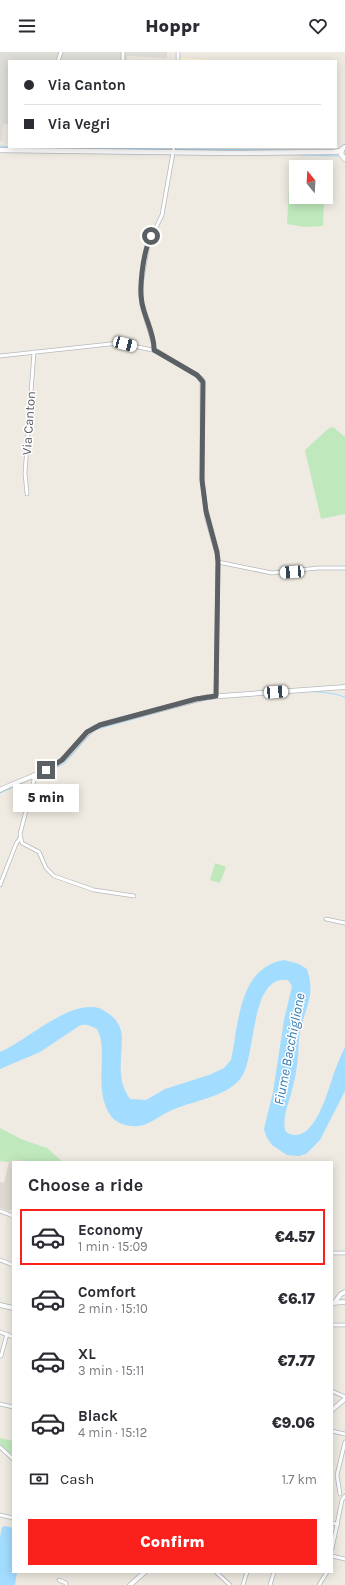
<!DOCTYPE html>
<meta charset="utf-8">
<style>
:root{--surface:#fff;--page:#f7f7f7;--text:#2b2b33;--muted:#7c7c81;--line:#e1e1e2;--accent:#fa211d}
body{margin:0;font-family:Karla,sans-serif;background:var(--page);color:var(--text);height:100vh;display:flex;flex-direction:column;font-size:15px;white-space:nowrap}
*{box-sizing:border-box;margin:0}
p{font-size:13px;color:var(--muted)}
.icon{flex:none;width:22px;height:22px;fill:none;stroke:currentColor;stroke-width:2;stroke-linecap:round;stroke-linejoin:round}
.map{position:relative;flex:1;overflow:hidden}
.drawer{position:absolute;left:12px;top:1109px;width:321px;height:412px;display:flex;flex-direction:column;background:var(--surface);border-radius:0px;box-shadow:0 2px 10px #0003}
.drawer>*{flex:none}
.guide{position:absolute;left:8px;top:8px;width:329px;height:88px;border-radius:0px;box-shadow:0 2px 10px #0003;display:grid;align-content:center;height:88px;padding:0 16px;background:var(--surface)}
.needle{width:26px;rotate:342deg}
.tools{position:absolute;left:289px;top:108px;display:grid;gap:8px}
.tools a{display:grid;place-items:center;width:44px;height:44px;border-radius:0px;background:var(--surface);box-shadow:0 2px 10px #0003;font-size:20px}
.end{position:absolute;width:18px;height:18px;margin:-9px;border:5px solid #5b6065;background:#fff;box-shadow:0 0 0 2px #fff}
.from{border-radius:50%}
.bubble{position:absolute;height:28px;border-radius:0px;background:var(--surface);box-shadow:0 2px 10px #0003;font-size:13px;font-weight:800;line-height:28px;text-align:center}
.car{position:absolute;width:12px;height:24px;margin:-12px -6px;border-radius:5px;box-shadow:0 0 3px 1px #0007;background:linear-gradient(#fff 24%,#345 0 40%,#fff 0 76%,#345 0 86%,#fff 0)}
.guide b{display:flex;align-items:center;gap:14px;height:38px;font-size:15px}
.guide b+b{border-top:1px solid var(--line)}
.guide i{width:10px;height:10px;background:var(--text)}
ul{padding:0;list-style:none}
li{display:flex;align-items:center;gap:12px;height:56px;margin:0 8px 6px;padding:0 8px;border:2px solid transparent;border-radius:0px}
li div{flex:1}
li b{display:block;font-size:15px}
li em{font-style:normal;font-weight:800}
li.selected{border-color:var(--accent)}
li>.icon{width:36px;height:36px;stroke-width:1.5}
h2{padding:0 16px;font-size:18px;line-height:48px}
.pay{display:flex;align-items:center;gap:10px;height:44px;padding:0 16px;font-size:15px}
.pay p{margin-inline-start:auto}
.action{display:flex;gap:8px;margin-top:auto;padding:8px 16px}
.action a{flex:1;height:46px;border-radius:0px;background:var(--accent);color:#fff;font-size:16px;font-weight:800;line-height:46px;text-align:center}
header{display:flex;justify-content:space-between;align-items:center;height:52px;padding:0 16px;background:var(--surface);font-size:18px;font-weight:800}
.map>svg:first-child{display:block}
</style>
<header><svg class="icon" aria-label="menu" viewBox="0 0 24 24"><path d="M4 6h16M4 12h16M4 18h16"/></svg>Hoppr<svg class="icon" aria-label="heart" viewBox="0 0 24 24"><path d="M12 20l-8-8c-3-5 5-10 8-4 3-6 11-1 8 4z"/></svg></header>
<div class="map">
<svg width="345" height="1533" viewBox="0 0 345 1533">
<rect width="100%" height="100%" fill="#efebe2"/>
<path fill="#fff3d7" d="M 181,5 L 184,6 L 230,9 L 181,9 Z"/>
<path fill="#dfddd7" d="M 0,0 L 167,0 L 167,6 L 127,4 L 127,9 L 9,9 L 9,72 L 3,72 L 2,89 L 0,89 Z"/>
<path fill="#dfdad1" d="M 15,1107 L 25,1110 L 13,1110 L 13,1157 L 9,1159 L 0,1156 L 0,1130 L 4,1131 L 9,1110 Z"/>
<g fill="#bfe9bc">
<path d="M 289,136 L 296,136 L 296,145 L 324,145 L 323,174 L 305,175 L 287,172 Z"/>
<path d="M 333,375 L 345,385 L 345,462 L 321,467 L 305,398 L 329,376 Z"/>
<path d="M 215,811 L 226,815 L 220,831 L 210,828 Z"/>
<path d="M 0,1076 L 21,1087 L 47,1096 L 63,1110 L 25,1110 L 15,1107 L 9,1110 L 0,1109 Z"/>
<path d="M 0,1386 L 13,1389 L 13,1401 L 10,1401 L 0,1392 Z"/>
</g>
<g fill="#a2dcff">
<path d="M 284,908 L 299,912 L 307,917 C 316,944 305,955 300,980 C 298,988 299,997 298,1005 C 297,1016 295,1027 292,1038 C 289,1051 281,1067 286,1080 C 313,1097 328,1039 334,1021 C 337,1012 341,1004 345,995 L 345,1039 L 320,1088 L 306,1102 L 299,1104 L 287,1103 L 272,1093 L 267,1086 L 264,1077 L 273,1040 L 284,968 L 292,934 L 288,928 C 249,922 257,1005 241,1026 C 226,1046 189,1049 168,1060 C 157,1065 150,1073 138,1074 C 128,1075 117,1072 111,1064 C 94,1040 106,1010 100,984 L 97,977 C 90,974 86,971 79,974 L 40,1000 L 0,1017 L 0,1000 C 27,989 68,948 99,956 C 102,957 106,960 109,962 C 117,967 122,977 122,985 C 122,1009 116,1027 130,1047 L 146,1048 L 165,1037 L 209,1023 L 224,1016 L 231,1008 C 239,972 238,916 284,908 Z"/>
<path d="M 5,1474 L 13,1476 L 13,1520 L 17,1520 L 15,1533 L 0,1533 L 0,1485 L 2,1475 Z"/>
</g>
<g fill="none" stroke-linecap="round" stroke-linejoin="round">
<g stroke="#a2dcff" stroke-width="1">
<path d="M 0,94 L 9,95"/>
<path d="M 33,95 L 172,97"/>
<path d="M 175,97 L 294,98"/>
<path d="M 297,102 L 299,103 L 338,104"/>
<path d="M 238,645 C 270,642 314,634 345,645"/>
<path d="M 98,677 L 195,650 L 217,646"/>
<path d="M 37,725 L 65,711 L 92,680"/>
<path d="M 0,741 L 31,727"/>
</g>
<defs>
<g id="minor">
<path d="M 58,9 L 61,0"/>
<path d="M 123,9 L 123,0"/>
<path d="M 178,9 L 178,0"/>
<path d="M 154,298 L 153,290 L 142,254 L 140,239 L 148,192 L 162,163 L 174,95"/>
<path d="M 0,304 L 119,291 L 157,299 L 202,327 L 202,427 L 207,467 L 218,505 L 216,644"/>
<path d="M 27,442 L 25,421 L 34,300"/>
<path d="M 218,510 L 272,521 L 318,516 L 345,516"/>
<path d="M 33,723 L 34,728 L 20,782 L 22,791 L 39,800 L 46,816 L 54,824 L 94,838 L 134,844"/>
<path d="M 0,833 L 16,792 L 20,786"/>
<path d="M 326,867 L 345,871"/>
<path d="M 0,1159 L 13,1164"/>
<path d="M 332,1201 L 345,1201"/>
<path d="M 0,1208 L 13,1213"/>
<path d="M 332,1273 L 345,1273"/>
<path d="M 0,1280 L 13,1285"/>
<path d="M 1,1304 L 7,1282"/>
<path d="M 332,1339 L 345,1345"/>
<path d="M 0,1352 L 13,1355"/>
<path d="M 332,1379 L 345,1382"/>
<path d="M 0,1395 L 13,1407"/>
<path d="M 340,1442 L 337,1423 L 345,1390"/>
<path d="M 0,1463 L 13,1466"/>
<path d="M 332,1471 L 338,1472"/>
<path d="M 332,1497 L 342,1448 L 345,1444"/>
<path d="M 332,1504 L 345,1507"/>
<path d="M 216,1520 L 230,1533"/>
<path d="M 59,1528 L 66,1531 L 66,1533"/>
<path d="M 243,1533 L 247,1520"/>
<path d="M 270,1533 L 274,1520"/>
<path d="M 319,1533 L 327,1520"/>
</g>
<g id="tertiary">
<path d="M 0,738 C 20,728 44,722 62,708 C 76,697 83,680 100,673 L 207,645 L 345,635"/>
<path d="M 335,1250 L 341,1242 L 345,1240"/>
<path d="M 332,1251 L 344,1250"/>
<path d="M 0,1253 L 13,1256"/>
<path d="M 332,1358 L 345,1347"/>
<path d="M 130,1533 L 145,1520"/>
</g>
<g id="secondary">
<path d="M 345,95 L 342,97 L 341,102 L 345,107"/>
<path d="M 0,98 L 234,101 L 333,100 L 341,99"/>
</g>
</defs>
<use href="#minor" stroke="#b5b9be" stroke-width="4.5"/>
<use href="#tertiary" stroke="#b5b9be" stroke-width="5.5"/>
<use href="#secondary" stroke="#b6bac0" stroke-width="6"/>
<use href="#minor" stroke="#fff" stroke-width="3"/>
<use href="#tertiary" stroke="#fff" stroke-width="4"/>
<use href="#secondary" stroke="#fff" stroke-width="4.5"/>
</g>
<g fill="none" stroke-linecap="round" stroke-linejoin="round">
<path stroke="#5b6065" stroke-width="5" d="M 46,718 L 62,708 L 87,680 L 100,673 L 196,647 L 216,644 L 218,510 L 217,500 L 206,459 L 202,428 L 203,330 L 197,323 L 154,298 C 155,285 146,268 143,255 C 138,238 143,201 151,184"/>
</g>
<g text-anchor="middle" stroke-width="3" stroke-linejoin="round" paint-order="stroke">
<g font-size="13" fill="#5b6065" stroke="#fff">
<text transform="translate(28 371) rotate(-86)" y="5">Via Canton</text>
</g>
<g font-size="14" font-style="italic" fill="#3379b2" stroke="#fff">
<text transform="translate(289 997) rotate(-79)" y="5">Fiume Bacchiglione</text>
</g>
</g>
</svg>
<div class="tools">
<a><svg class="needle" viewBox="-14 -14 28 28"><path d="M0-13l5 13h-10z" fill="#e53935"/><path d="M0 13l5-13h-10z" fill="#7c7c81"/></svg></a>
</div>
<i class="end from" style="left:151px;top:184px"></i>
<i class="end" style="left:46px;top:718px"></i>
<div class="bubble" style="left:13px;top:732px;width:66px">5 min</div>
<i class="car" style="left:125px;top:292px;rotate:105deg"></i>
<i class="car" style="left:292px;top:520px;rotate:266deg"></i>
<i class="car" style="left:276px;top:640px;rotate:86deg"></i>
<div class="guide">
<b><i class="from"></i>Via Canton</b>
<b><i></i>Via Vegri</b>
</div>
<section class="drawer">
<h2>Choose a ride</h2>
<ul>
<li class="selected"><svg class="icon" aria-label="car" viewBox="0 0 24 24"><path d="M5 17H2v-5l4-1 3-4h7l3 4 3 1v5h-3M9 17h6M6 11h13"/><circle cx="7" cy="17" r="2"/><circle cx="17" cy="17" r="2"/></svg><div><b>Economy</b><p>1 min · 15:09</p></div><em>€4.57</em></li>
<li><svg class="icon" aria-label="car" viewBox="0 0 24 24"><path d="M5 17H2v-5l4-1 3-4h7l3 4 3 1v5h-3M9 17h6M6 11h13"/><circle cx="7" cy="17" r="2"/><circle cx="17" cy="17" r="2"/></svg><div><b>Comfort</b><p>2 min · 15:10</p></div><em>€6.17</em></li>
<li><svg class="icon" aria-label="car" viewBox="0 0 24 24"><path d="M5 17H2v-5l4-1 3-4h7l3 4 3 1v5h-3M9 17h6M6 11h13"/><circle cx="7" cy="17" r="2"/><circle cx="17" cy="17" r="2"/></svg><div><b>XL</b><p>3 min · 15:11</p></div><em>€7.77</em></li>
<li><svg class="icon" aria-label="car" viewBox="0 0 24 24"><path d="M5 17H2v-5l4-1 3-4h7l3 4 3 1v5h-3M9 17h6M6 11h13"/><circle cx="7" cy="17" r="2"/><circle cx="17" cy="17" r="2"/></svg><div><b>Black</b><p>4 min · 15:12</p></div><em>€9.06</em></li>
</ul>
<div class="pay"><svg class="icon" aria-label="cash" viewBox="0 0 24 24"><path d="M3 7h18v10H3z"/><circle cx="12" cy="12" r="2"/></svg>Cash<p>1.7 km</p></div>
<div class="action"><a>Confirm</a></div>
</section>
</div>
